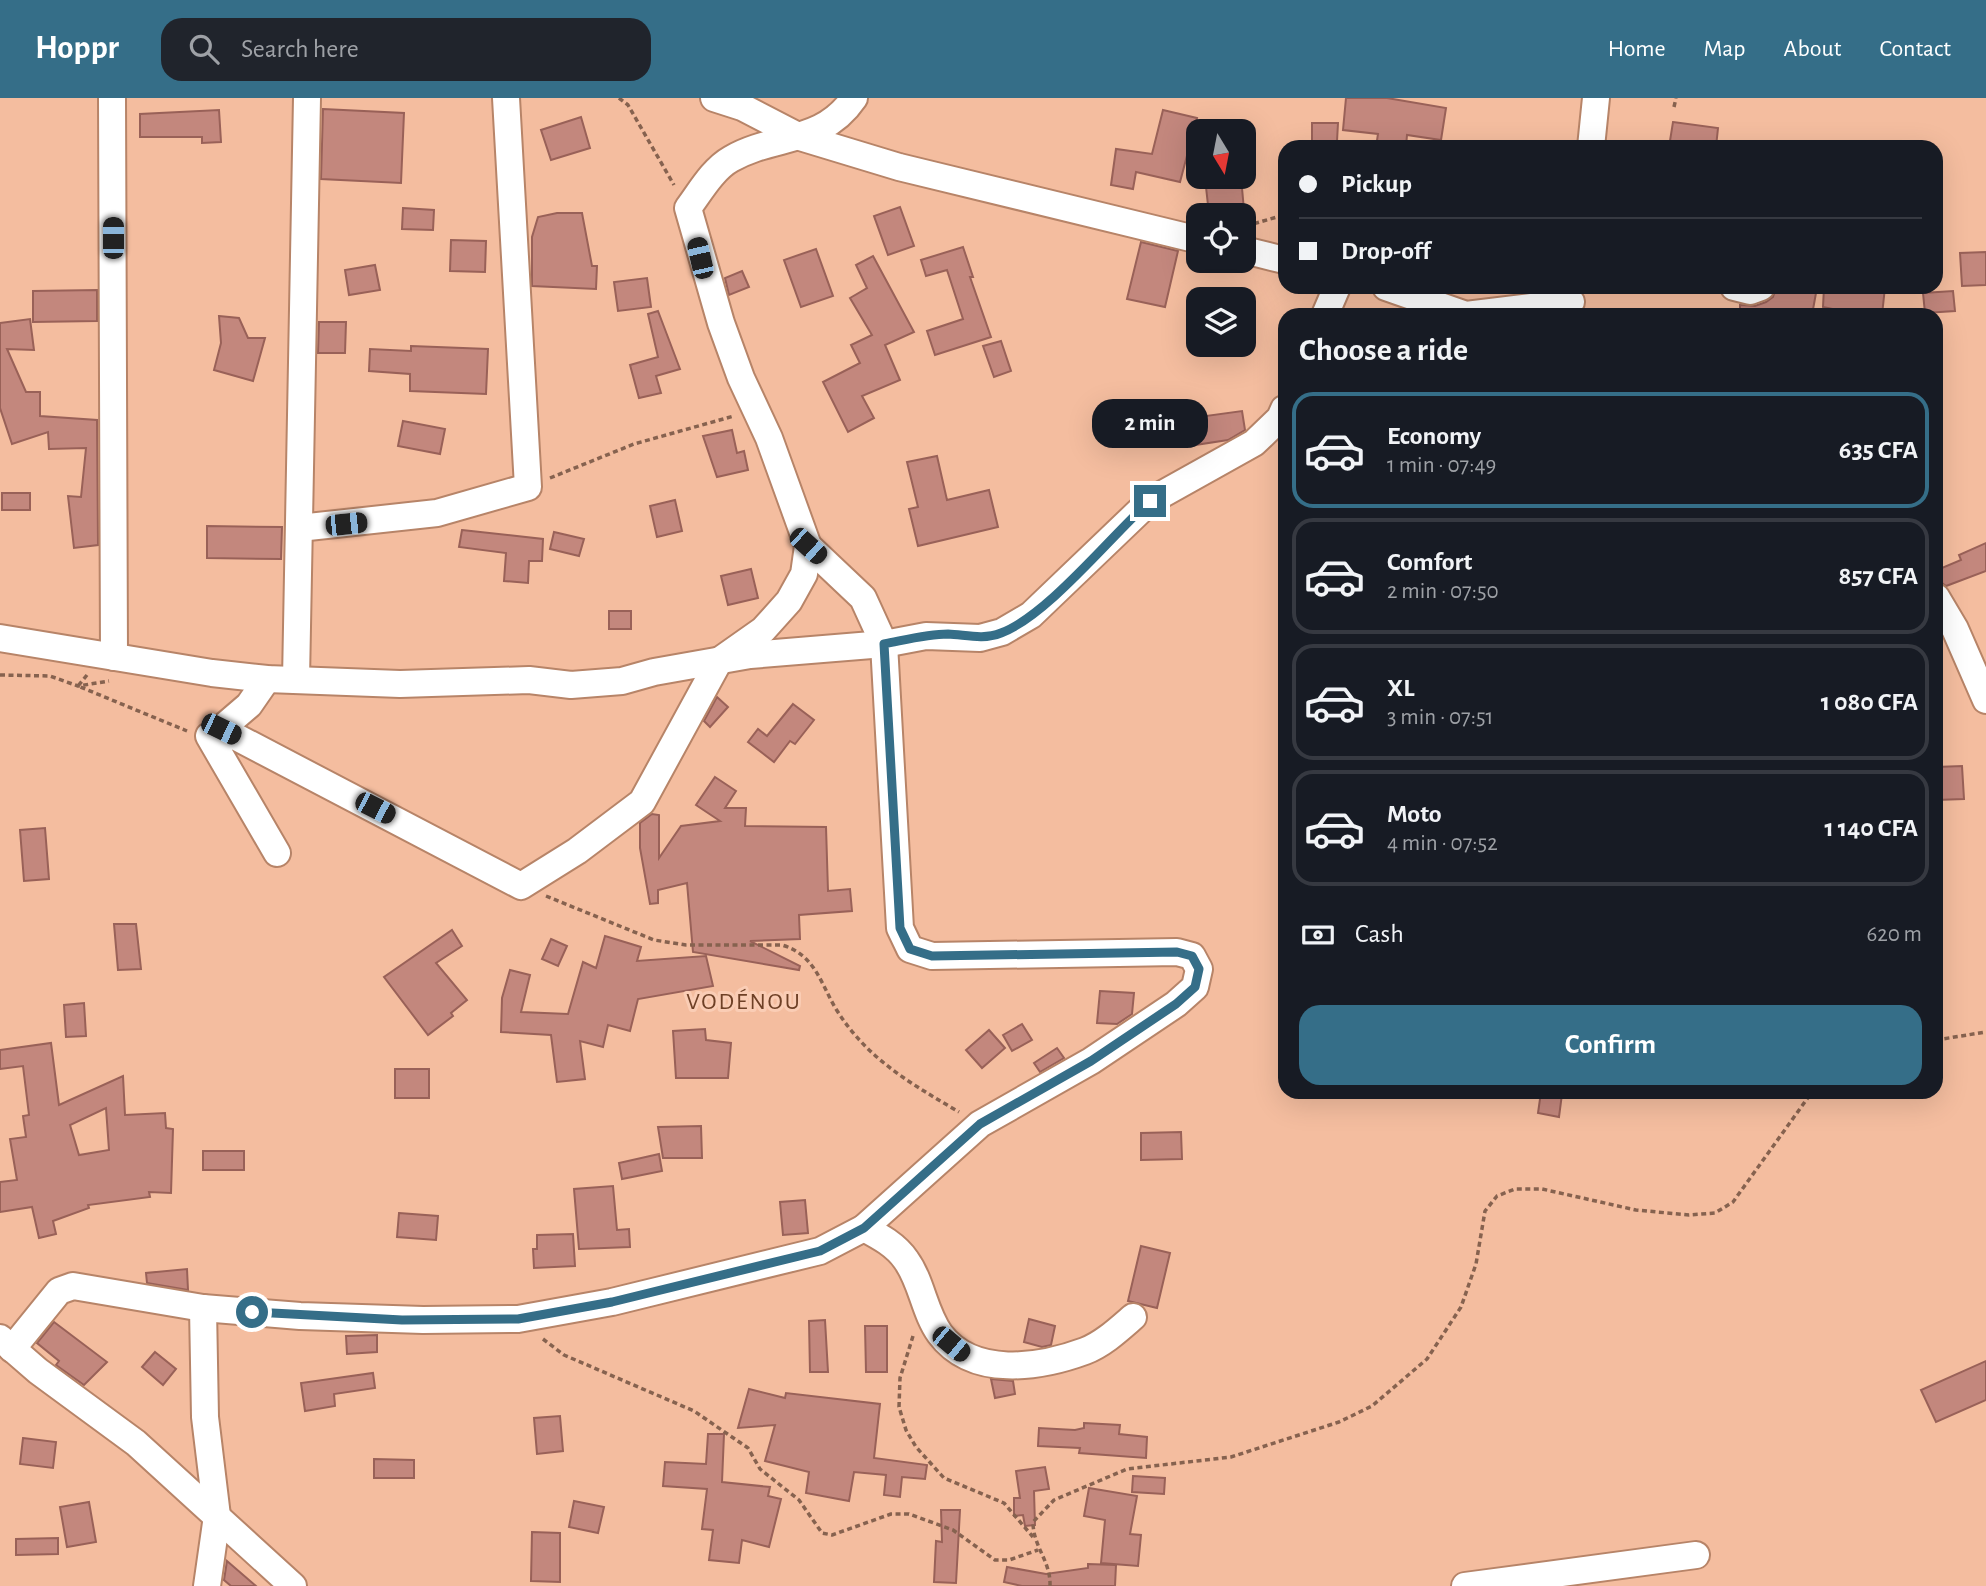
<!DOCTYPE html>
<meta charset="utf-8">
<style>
:root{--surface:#171b24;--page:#20242c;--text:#f1f3f6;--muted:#9ea1a6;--line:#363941;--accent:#356e88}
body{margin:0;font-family:"Alegreya Sans",sans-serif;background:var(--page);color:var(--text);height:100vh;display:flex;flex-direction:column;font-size:26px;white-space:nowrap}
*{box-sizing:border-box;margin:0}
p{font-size:23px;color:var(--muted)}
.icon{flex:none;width:38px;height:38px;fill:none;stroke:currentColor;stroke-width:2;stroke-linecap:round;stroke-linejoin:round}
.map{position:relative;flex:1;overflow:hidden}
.details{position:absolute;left:1278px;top:210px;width:665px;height:791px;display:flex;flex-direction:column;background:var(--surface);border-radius:21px;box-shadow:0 7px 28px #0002}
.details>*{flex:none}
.top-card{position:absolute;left:1278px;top:42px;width:665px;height:154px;border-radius:21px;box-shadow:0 7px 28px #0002;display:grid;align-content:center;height:154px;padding:0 21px;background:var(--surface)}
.needle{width:46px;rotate:170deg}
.tools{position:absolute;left:1186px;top:21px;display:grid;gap:14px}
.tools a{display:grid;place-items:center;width:70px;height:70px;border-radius:14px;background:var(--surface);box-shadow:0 7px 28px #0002;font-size:35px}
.end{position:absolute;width:32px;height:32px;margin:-16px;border:9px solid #356e88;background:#fff;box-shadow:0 0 0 4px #fff}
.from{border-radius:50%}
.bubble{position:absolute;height:49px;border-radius:21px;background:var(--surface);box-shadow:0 7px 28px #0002;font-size:23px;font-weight:700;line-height:49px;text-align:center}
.car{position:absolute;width:21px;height:42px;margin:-21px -10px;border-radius:9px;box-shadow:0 0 5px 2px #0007;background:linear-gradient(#222 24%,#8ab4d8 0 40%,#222 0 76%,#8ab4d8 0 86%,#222 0)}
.top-card b{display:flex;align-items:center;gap:24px;height:66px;font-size:26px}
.top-card b+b{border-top:2px solid var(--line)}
.top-card i{width:18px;height:18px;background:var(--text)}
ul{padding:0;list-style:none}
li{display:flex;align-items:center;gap:21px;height:116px;margin:0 14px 10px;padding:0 7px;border:4px solid var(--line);border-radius:21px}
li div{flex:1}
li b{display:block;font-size:26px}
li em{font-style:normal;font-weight:700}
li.current{border-color:var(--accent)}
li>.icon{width:63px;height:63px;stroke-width:1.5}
h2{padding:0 21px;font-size:32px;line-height:84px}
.pay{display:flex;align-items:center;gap:18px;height:77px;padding:0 21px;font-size:26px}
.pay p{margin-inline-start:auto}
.cta{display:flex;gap:14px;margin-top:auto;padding:14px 21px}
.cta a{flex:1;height:80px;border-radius:21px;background:var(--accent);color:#fff;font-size:28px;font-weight:700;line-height:80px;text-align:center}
header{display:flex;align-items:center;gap:42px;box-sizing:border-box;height:98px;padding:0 35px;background:var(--accent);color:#fff}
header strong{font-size:33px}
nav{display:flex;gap:38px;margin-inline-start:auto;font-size:24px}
.search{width:490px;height:63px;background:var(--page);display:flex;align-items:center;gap:18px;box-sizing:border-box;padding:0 24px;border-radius:21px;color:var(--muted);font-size:26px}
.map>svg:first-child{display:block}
</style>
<header>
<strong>Hoppr</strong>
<div class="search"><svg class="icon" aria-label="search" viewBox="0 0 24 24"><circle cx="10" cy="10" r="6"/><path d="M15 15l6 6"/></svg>Search here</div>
<nav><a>Home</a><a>Map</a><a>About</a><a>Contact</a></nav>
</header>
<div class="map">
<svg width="1986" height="1488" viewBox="0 0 1986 1488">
<rect width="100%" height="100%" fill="#f4bd9f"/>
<g fill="#c3877d" stroke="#996158" stroke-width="2" fill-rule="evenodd">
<path d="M 1346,0 L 1387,0 L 1446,10 L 1441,42 L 1407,37 L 1406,49 L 1376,49 L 1378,36 L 1343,32 Z"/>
<path d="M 323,11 L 404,15 L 401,85 L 321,81 Z"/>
<path d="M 219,12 L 221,44 L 202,45 L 202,39 L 140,39 L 140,16 Z"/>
<path d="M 1163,12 L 1197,20 L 1180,84 L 1136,74 L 1133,91 L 1111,87 L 1116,51 L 1152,56 Z"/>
<path d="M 581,19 L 590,50 L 551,62 L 541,32 Z"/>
<path d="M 1673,24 L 1718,30 L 1716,49 L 1669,49 Z"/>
<path d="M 1312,25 L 1338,25 L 1337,43 L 1312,43 Z"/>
<path d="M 1241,79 L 1244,112 L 1209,116 L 1205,80 Z"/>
<path d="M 900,109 L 914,148 L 888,157 L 874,118 Z"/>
<path d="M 403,110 L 434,112 L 433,132 L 402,131 Z"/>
<path d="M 557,115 L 582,115 L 592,168 L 597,168 L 596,191 L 532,188 L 532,139 L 538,119 Z"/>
<path d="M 451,142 L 486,143 L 485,174 L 450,173 Z"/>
<path d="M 1141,144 L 1178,153 L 1165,209 L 1127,201 Z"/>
<path d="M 963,149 L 973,179 L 970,179 L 991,239 L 935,257 L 927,233 L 963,221 L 947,172 L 926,178 L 921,162 Z"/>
<path d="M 816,151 L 833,198 L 801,209 L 784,162 Z"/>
<path d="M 1986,154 L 1986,187 L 1962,188 L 1960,155 Z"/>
<path d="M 873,158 L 914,234 L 885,247 L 900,282 L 862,298 L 874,320 L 848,334 L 823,284 L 860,265 L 851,247 L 872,237 L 850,200 L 867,190 L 856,167 Z"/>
<path d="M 375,167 L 380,192 L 349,197 L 345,172 Z"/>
<path d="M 742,173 L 749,189 L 729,197 L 725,180 Z"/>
<path d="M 647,180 L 651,209 L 618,213 L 614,184 Z"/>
<path d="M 1776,189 L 1816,195 L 1812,217 L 1740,217 L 1740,207 L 1755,208 L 1766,204 L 1773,199 Z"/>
<path d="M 1824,189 L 1885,189 L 1882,217 L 1852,217 L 1852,215 L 1823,209 Z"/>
<path d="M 97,192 L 97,223 L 33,224 L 33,193 Z"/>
<path d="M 1953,193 L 1955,213 L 1925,215 L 1923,195 Z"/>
<path d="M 658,213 L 680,271 L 656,278 L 661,295 L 639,300 L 630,267 L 658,259 L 648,216 Z"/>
<path d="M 219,218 L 239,220 L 248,240 L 265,240 L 253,283 L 214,272 L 221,245 Z"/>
<path d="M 30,221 L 34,252 L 7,251 L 26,294 L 40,294 L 40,318 L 97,322 L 98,447 L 74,450 L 68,398 L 81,399 L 86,350 L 49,351 L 48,334 L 12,346 L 0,310 L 0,225 Z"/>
<path d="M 319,224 L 346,224 L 345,255 L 318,255 Z"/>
<path d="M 1001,243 L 1011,273 L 994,279 L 983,248 Z"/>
<path d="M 411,248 L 488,251 L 486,296 L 410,293 L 410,276 L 369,273 L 370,251 L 411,253 Z"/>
<path d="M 1242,313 L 1245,332 L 1228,342 L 1195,347 L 1191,320 Z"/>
<path d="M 403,323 L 445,331 L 440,356 L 398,348 Z"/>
<path d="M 732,332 L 737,355 L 744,353 L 748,372 L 717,379 L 703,338 Z"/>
<path d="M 937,358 L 947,402 L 989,392 L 998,429 L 918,448 L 909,411 L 918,409 L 907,364 Z"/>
<rect x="2" y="395" width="28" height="17"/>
<path d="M 675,402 L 682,433 L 657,439 L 650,408 Z"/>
<path d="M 207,428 L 282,429 L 281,461 L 207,460 Z"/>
<path d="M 462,432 L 543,441 L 542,463 L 529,463 L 528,485 L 504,483 L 506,455 L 459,449 Z"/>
<path d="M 554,434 L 584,441 L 579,458 L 550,451 Z"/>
<path d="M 1986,445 L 1986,473 L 1946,488 L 1942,485 L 1937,472 L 1961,462 L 1959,457 Z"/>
<path d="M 751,471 L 758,500 L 728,507 L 721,478 Z"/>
<rect x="609" y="513" width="22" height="18"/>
<path d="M 717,599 L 728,609 L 710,629 L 704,623 Z"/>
<path d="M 793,606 L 814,622 L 795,646 L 790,643 L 774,664 L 748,644 L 758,631 L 767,638 Z"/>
<path d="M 1962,668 L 1964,701 L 1936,702 L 1936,669 Z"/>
<path d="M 715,679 L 736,693 L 725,710 L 746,710 L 745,728 L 826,729 L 828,793 L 850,791 L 852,813 L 799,817 L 800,841 L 750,843 L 800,868 L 799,872 L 693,854 L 687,785 L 658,792 L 658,805 L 650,806 L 640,750 L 640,725 L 652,716 L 659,717 L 659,760 L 681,728 L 720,723 L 696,707 Z"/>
<path d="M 45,730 L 49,781 L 24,783 L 20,732 Z"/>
<path d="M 114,826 L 136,826 L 141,871 L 118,872 Z"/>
<path d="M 452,832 L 462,848 L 436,865 L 467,902 L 451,915 L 453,918 L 428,937 L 384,879 Z"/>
<path d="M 605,838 L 641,849 L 637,863 L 706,858 L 713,888 L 638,901 L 630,933 L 608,927 L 603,949 L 580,943 L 585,981 L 557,984 L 551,937 L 501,934 L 502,900 L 510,872 L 530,877 L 521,914 L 568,916 L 583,864 L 596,870 Z"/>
<path d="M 551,841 L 567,848 L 558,868 L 542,861 Z"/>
<path d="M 1100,893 L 1134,895 L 1132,916 L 1117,926 L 1097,925 Z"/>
<path d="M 84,905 L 86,938 L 66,939 L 64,907 Z"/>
<path d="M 1022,926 L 1032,942 L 1012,953 L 1003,937 Z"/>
<path d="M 705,931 L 706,942 L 731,945 L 728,980 L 676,980 L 673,933 Z"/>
<path d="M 989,932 L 1005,950 L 982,970 L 966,952 Z"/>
<path d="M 51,945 L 59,1007 L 123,978 L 125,1017 L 165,1015 L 166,1030 L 173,1031 L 171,1095 L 149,1094 L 150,1099 L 88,1107 L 89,1110 L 53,1123 L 56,1136 L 39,1140 L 32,1109 L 0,1114 L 0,1084 L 17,1082 L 10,1041 L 26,1039 L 23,1018 L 29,1017 L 23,968 L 0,971 L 0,952 ZM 106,1010 L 109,1052 L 79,1057 L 70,1027 Z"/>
<path d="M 1057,950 L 1064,960 L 1040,974 L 1034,965 Z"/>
<rect x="395" y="971" width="34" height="29"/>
<path d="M 1541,994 L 1562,996 L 1559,1019 L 1538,1015 Z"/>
<path d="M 701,1028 L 702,1060 L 663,1060 L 658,1029 Z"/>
<path d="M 1181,1034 L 1182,1061 L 1141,1062 L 1141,1035 Z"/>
<rect x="203" y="1053" width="41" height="19"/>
<path d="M 659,1056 L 662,1073 L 622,1081 L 619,1065 Z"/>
<path d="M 613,1088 L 617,1132 L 629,1131 L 630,1149 L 579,1151 L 574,1091 Z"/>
<path d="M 805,1102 L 808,1135 L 783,1137 L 780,1104 Z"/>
<path d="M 399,1115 L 438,1118 L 436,1142 L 397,1139 Z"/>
<path d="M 573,1136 L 575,1168 L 534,1170 L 533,1151 L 537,1151 L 537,1137 Z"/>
<path d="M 1141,1148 L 1170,1155 L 1157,1210 L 1128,1203 Z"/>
<path d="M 187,1171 L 188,1192 L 147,1185 L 146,1175 Z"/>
<path d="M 1029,1221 L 1055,1228 L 1051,1247 L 1042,1249 L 1024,1244 Z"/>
<path d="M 825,1222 L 828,1274 L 810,1274 L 809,1223 Z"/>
<path d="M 54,1224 L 107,1264 L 84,1287 L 56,1267 L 59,1263 L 37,1245 Z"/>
<path d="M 865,1228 L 887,1228 L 887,1274 L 866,1274 Z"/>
<path d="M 377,1237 L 377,1254 L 347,1256 L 346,1238 Z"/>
<path d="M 155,1254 L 176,1271 L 163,1287 L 142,1269 Z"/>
<path d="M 1986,1263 L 1986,1302 L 1936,1324 L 1921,1292 Z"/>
<path d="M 373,1275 L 375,1290 L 334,1296 L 335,1308 L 305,1313 L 301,1285 Z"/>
<path d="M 991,1281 L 1013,1283 L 1015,1296 L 995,1300 Z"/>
<path d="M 749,1291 L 785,1300 L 786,1295 L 880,1306 L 874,1360 L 927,1367 L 925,1381 L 902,1379 L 900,1399 L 884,1397 L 886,1377 L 854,1374 L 849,1403 L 806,1395 L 809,1374 L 765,1363 L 775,1327 L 738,1330 Z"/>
<path d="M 560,1318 L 563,1353 L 537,1356 L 534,1320 Z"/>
<path d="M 1084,1325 L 1120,1327 L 1119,1336 L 1147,1339 L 1146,1360 L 1079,1355 L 1080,1350 L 1038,1348 L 1039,1330 L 1075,1332 L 1084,1330 Z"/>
<path d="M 708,1336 L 724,1336 L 722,1384 L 770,1389 L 768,1398 L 781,1401 L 769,1449 L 742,1442 L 739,1465 L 709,1462 L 713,1432 L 702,1431 L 707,1391 L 663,1388 L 665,1364 L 706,1366 Z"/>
<path d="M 23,1340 L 56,1344 L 53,1370 L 20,1366 Z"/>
<path d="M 374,1361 L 414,1362 L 414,1380 L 374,1380 Z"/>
<path d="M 1045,1369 L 1049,1391 L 1034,1393 L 1035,1427 L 1025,1428 L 1023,1417 L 1014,1418 L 1014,1400 L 1020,1400 L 1016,1373 Z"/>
<path d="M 1133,1378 L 1165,1380 L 1164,1396 L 1132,1394 Z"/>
<path d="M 1089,1390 L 1137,1398 L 1130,1436 L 1141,1437 L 1138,1468 L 1101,1465 L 1105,1422 L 1084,1418 Z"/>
<path d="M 574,1403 L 604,1409 L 598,1435 L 569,1429 Z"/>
<path d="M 89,1404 L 96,1444 L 67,1449 L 60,1409 Z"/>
<path d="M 941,1412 L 960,1412 L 956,1485 L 934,1484 L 936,1443 L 942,1444 Z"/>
<path d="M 532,1434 L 560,1435 L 560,1484 L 531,1483 Z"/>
<path d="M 58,1440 L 58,1456 L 16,1457 L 16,1441 Z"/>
<path d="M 227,1463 L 256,1488 L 231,1488 L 224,1482 Z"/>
<path d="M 1088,1466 L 1116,1467 L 1115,1488 L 1022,1488 L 1004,1484 L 1007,1469 L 1046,1476 L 1088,1470 Z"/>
</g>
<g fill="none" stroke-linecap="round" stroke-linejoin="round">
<defs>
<g id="street">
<path d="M 112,0 L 114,559"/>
<path d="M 714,0 L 742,9 L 800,39 L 899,69 L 1199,142"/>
<path d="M 1591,49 L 1596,0"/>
<path d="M 1244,152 L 1284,162"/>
<path d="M 1386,189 L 1466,217 L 1571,204"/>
<path d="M 1734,189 L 1750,193 L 1761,189"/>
<path d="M 1325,217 L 1337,189"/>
<path d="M 299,430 L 437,415 L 528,389 L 506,0"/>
<path d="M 1936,499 L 1955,531 L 1986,602"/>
<path d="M 0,540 L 212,575 L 267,581 L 400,586 L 529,582 L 571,587 L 622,583 L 654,574 L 750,557 L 884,546 L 926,538 L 980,540 L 1002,534 L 1031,517 L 1150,403 L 1254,345 L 1280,320 L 1284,311"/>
<path d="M 296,582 L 307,0"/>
<path d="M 221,631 L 249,607 L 267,581"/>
<path d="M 277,755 L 209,638 L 221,631 L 521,788 L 577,753 L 642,704 L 719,563 L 763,532 L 789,503 L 804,476 L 808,448 L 769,340 L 741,280 L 721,225 L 688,110 C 700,94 713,71 731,61 C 774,36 822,47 854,0"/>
<path d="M 864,1130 C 879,1138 896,1147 906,1162 C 922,1184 924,1214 940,1236 C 973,1280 1039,1270 1085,1253 C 1103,1246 1118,1232 1133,1219"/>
<path d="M 203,1210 L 205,1319 L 217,1418 L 207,1488"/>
<path d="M 0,1240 L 38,1273 L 136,1345 L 293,1488"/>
<path d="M 12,1251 L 59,1193 L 73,1188 L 203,1210 L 300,1218 L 423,1222 L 518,1221 L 612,1204 L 820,1153 L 864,1130 L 980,1026 L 1091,963 L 1176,906 L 1195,889 L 1199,871 L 1192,858 L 1177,854 L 932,858 L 910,851 L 900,830 L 884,546 L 863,500 L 808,448"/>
<path d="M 1465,1488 L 1696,1457"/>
</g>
</defs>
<use href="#street" stroke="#b78468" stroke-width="30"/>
<g stroke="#86624f" stroke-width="3.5" stroke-dasharray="5 3.5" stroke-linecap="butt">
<path d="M 619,0 L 628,7 L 674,87"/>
<path d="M 1674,9 L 1676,0"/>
<path d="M 1246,128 L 1284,117"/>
<path d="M 550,380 L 634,346 L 734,318"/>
<path d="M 0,577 L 50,578 L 78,588 L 109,583"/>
<path d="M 87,577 L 78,588 L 187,633"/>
<path d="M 546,798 L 654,842 L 686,847 L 782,847 C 815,857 820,884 836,911 C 867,961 910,985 959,1014"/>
<path d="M 1936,942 L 1986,934"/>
<path d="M 913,1238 L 900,1280 L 899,1309 L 906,1332 L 916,1349 L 944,1380 L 1004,1405 L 1033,1439"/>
<path d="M 543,1241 L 564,1257 L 694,1313 L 748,1350 L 760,1371 L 799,1402 L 822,1435 L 832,1437 L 891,1416 L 909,1416 L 953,1432 L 995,1462 L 1009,1462 L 1038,1452"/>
<path d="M 1050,1488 C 1051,1463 1033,1449 1033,1424 L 1054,1402 L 1127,1371 L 1231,1359 L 1339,1324 L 1372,1308 L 1427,1261 L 1461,1209 L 1476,1166 L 1485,1113 L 1497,1098 L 1515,1091 L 1542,1091 L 1636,1112 L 1689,1117 L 1715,1115 L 1733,1104 L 1812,994"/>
</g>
<use href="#street" stroke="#fff" stroke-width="26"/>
</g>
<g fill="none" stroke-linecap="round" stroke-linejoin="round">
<path stroke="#356e88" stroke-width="9" d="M 252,1214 L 402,1222 L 518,1221 L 612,1204 L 820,1153 L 864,1130 L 980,1026 L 1091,963 L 1176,906 L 1195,889 L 1199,871 L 1192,858 L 1177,854 L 932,858 L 910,851 L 900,830 L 884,546 C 905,542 927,536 948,536 C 967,537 983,542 1001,535 C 1047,518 1111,438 1150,403"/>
</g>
<g text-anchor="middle" stroke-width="6" stroke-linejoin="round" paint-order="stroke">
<g font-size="24" letter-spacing="2" fill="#6e4026" stroke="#facdb5">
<text x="744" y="911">VODÉNOU</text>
</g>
</g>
</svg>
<div class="tools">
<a><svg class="needle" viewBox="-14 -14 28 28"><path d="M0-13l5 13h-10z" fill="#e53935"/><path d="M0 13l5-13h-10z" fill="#9ea1a6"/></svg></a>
<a><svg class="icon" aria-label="locate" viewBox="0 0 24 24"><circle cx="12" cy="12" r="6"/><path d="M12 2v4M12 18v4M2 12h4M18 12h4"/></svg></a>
<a><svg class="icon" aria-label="layers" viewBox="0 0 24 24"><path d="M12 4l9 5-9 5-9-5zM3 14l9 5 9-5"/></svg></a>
</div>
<i class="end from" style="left:252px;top:1214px"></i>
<i class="end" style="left:1150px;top:403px"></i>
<div class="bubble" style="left:1092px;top:301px;width:116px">2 min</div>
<i class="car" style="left:113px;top:140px;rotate:0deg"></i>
<i class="car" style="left:700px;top:160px;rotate:347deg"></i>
<i class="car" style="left:346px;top:426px;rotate:84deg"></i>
<i class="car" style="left:808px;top:448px;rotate:132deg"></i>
<i class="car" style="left:221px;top:631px;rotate:116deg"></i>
<i class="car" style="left:375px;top:710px;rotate:117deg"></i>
<i class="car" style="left:951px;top:1246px;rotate:130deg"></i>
<div class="top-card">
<b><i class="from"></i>Pickup</b>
<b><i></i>Drop-off</b>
</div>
<section class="details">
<h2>Choose a ride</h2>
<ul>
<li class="current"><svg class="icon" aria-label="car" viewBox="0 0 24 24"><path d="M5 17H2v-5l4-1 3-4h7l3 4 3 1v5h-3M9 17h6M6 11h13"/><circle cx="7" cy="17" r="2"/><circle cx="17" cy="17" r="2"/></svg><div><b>Economy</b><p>1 min · 07:49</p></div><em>635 CFA</em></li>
<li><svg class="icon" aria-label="car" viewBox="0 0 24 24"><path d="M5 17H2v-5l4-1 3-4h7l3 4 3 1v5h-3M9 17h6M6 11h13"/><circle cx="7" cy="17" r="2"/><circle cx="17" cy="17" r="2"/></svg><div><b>Comfort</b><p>2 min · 07:50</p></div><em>857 CFA</em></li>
<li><svg class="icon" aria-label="car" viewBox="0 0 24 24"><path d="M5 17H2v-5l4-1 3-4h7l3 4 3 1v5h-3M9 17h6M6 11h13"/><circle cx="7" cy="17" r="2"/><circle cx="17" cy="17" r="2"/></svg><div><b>XL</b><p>3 min · 07:51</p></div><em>1 080 CFA</em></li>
<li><svg class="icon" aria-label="car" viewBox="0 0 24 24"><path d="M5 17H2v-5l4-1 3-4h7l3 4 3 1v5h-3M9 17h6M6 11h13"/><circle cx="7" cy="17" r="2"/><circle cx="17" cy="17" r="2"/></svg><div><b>Moto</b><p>4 min · 07:52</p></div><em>1 140 CFA</em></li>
</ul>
<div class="pay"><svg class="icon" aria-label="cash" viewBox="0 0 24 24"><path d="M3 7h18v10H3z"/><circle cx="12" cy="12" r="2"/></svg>Cash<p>620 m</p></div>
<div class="cta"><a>Confirm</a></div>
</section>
</div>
